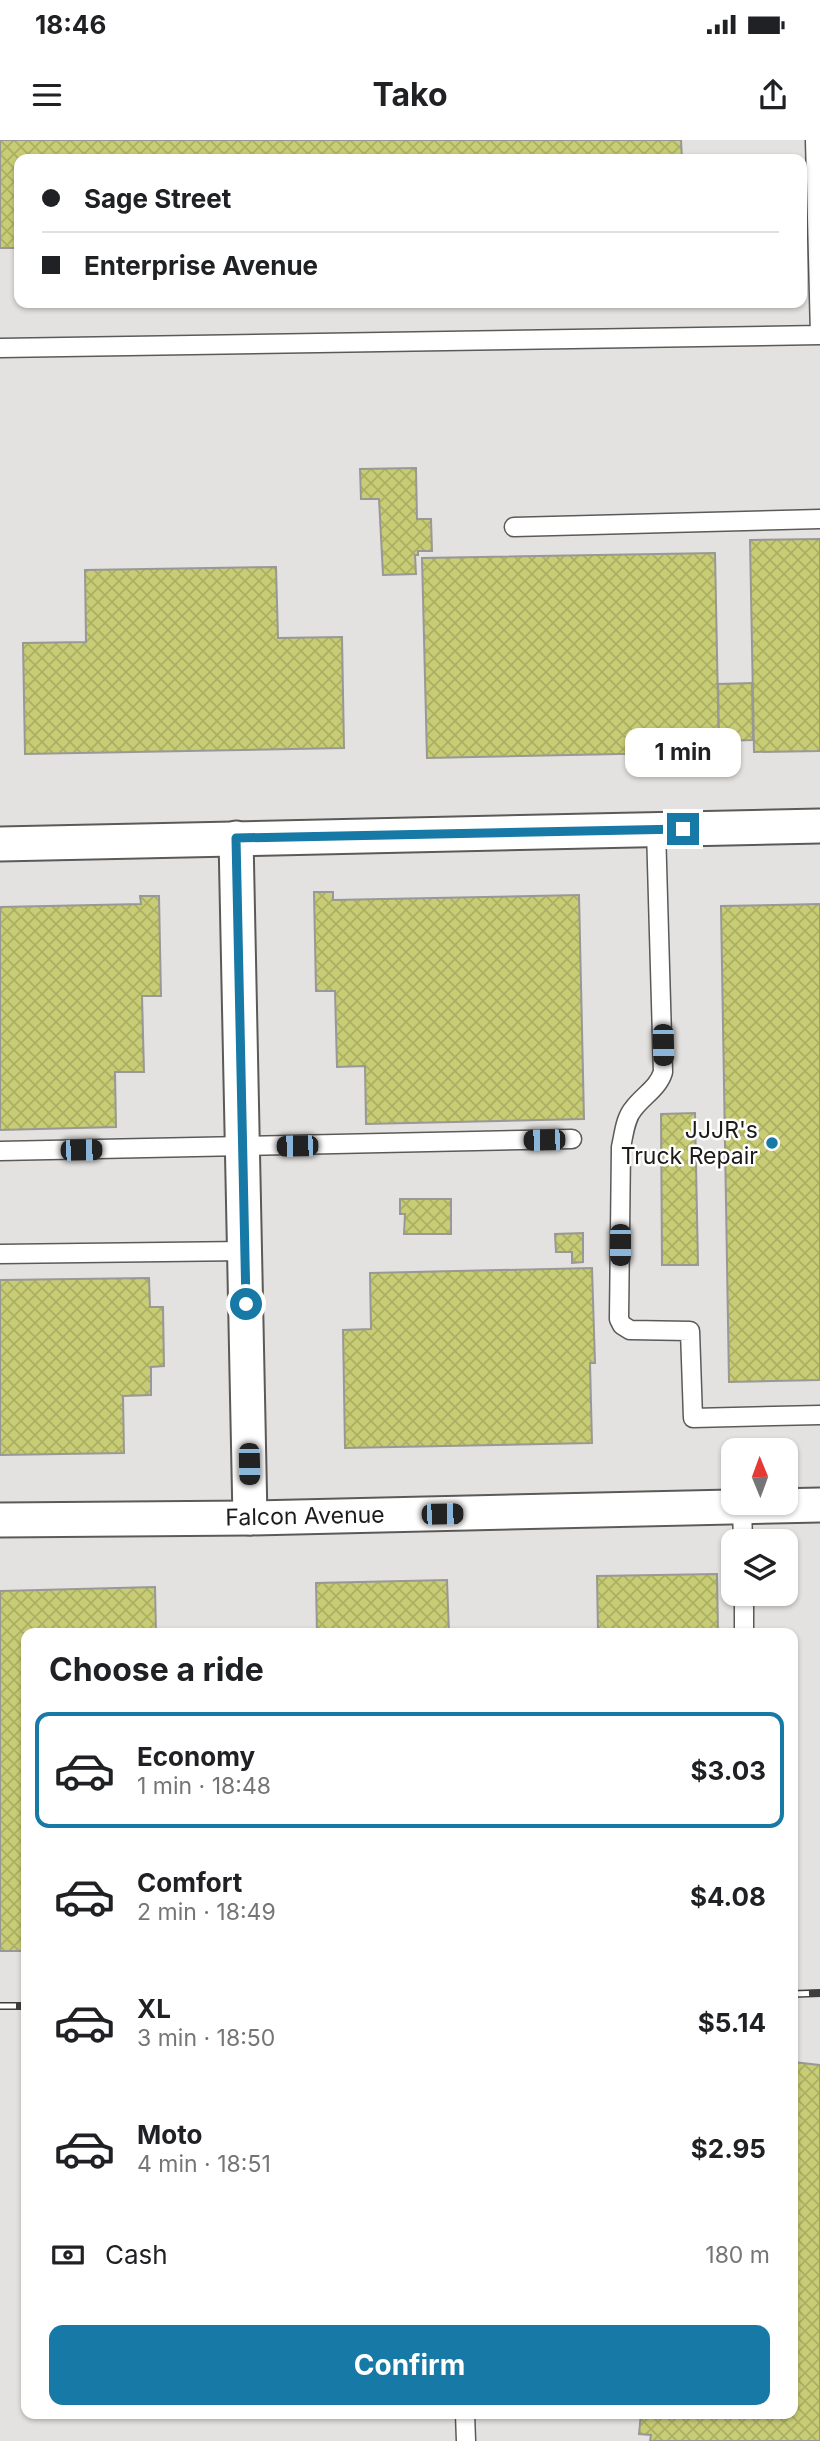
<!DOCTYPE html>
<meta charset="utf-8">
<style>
:root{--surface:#fff;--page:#f6f6f6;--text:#202124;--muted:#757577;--line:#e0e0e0;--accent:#1779a5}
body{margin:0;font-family:Inter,sans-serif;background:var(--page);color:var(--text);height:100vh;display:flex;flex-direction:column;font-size:26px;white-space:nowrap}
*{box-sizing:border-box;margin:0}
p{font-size:23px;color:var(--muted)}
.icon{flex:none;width:38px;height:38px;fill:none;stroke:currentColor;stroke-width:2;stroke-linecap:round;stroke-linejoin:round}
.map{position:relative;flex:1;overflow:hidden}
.panel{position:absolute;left:21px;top:1488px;width:777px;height:791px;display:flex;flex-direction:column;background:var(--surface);border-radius:14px;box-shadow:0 2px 5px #0004}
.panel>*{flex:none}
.top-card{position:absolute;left:14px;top:14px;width:793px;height:154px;border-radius:14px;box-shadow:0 2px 5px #0004;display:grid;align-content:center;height:154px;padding:0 28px;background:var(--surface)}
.needle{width:46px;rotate:359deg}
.tools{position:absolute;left:721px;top:1298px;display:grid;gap:14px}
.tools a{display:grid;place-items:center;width:77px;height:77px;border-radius:14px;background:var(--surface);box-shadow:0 2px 5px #0004;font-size:35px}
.end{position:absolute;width:32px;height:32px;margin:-16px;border:9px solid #1779a5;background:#fff;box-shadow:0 0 0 4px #fff}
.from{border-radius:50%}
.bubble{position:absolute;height:49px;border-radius:14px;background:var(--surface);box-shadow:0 2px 5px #0004;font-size:23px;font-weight:700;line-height:49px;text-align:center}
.car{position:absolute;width:21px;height:42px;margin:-21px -10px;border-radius:9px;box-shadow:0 0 5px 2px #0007;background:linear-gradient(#222 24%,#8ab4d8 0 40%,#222 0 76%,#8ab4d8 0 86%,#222 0)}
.top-card b{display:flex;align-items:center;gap:24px;height:66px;font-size:26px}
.top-card b+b{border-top:2px solid var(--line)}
.top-card i{width:18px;height:18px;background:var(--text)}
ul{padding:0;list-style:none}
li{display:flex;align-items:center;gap:21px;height:116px;margin:0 14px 10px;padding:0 14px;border:4px solid transparent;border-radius:14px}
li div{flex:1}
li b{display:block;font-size:26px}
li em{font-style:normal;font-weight:700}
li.on{border-color:var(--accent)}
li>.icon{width:63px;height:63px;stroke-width:1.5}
h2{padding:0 28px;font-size:32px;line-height:84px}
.pay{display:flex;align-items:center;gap:18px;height:77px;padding:0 28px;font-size:26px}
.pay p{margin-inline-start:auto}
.primary-button{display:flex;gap:14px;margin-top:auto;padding:14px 28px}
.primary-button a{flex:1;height:80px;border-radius:14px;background:var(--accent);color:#fff;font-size:28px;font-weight:700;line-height:80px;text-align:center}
.status{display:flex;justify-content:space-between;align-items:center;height:49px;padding:0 35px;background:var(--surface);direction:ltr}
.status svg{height:19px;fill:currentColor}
header{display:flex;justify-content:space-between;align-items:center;height:91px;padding:0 28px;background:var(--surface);font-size:32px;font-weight:700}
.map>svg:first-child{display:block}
</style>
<div class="status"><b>18:46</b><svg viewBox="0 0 49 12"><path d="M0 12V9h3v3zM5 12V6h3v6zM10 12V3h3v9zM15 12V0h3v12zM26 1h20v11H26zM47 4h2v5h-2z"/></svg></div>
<header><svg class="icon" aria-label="menu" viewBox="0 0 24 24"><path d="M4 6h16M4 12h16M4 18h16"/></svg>Tako<svg class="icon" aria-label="share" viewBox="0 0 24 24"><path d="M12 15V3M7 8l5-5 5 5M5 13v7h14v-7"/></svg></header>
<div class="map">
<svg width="820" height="2301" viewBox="0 0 820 2301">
<defs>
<pattern id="building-cross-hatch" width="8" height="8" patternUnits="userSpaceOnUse" patternTransform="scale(1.75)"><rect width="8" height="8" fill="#c8cc74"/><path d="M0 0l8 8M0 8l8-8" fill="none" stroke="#abaf64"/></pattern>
</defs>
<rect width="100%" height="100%" fill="#e4e2e0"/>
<g fill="url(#building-cross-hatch)" stroke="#989896" stroke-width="2">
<path d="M 0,0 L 681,0 L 682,19 L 19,19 L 19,108 L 0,108 Z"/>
<path d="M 416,328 L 417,379 L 431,379 L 432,411 L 418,411 L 418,415 L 415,415 L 416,434 L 383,435 L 379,359 L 361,359 L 360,329 Z"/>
<path d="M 820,399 L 820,611 L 754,612 L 750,400 Z"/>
<path d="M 715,413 L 719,612 L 427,618 L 422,418 Z"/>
<path d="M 276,427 L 278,498 L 342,497 L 344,608 L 25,614 L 23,503 L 86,502 L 85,430 Z"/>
<path d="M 752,543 L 753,600 L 719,601 L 718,544 Z"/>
<path d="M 314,752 L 333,752 L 333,760 L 579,755 L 584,979 L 366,984 L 365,926 L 337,927 L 335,851 L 316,851 Z"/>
<path d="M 140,756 L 159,756 L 161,856 L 142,856 L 144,932 L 115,932 L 116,987 L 0,990 L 0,767 L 141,764 Z"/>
<path d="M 820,764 L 820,1240 L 729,1242 L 721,766 Z"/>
<path d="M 695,973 L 698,1125 L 662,1125 L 661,974 Z"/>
<path d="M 400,1059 L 451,1059 L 451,1094 L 404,1094 L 405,1074 L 400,1074 Z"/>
<path d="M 583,1093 L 583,1122 L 572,1123 L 572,1112 L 556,1112 L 555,1094 Z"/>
<path d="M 592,1128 L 595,1223 L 590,1223 L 592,1303 L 345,1308 L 343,1190 L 371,1189 L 370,1133 Z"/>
<path d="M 149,1138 L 150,1167 L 163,1167 L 164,1226 L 151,1227 L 151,1255 L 123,1256 L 124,1313 L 0,1315 L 0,1140 Z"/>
<path d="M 717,1434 L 718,1493 L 598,1493 L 597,1436 Z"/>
<path d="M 447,1440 L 449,1493 L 317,1493 L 316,1443 Z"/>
<path d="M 155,1447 L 156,1493 L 26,1493 L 26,1811 L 0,1811 L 0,1451 Z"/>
<path d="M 793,1922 L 820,1925 L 820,2301 L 650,2301 L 651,2295 L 639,2294 L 641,2273 L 793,2273 Z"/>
</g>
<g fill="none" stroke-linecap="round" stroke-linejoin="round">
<defs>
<g id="service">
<path d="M 0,208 L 820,195 L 815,0"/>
<path d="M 514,387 L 820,379"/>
<path d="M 656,689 L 663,932 C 658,948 644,955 634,968 C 625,978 624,994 621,1007 L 619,1179 L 622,1185 L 630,1190 L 690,1191 L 693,1278 L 820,1275"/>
<path d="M 0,1011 L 572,999"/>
<path d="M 0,1114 L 245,1111"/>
<path d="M 742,1367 L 743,1402"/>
<path d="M 744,1454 L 744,1491"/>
<path d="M 465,2273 L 466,2301"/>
</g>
<g id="minor">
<path d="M 236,698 L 250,1378"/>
<path d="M 0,704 L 820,686"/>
<path d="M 0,1380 L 250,1378 L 820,1365"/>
</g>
</defs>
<use href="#service" stroke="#5c5a58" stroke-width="21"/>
<use href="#minor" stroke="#5c5a58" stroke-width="37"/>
<use href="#service" stroke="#fff" stroke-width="18"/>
<use href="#minor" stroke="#fff" stroke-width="33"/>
<defs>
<g id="rail">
<path d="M 793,1854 L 820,1853"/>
<path d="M 0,1866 L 26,1866"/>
</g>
</defs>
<use href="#rail" stroke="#403e3d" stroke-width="8"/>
<use href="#rail" stroke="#fff" stroke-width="5" stroke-dasharray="16" stroke-linecap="butt"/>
</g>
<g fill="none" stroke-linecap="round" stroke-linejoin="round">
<path stroke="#1779a5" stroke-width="9" d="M 246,1164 L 236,698 L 683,689"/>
</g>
<circle fill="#1779a5" stroke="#fff" stroke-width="2.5" cx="772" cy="1003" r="7"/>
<g text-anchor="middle" stroke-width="5" stroke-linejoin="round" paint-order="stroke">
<g font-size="23" fill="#1c1b1a" stroke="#fff" text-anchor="end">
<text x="758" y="998">JJJR's<tspan x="758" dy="26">Truck Repair</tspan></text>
</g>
<g font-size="23" fill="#1c1b1a" stroke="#fff">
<text transform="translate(305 1376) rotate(-1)" y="8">Falcon Avenue</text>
</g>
</g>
</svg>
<div class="tools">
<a><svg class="needle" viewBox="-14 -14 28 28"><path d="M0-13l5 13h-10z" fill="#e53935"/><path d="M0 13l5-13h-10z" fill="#757577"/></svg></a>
<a><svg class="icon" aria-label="layers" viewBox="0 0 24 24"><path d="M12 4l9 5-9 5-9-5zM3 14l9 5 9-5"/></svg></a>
</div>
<i class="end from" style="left:246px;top:1164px"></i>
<i class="end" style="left:683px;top:689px"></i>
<div class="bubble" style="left:625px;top:588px;width:116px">1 min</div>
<i class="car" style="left:663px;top:905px;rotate:179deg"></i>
<i class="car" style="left:544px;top:1000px;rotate:269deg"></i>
<i class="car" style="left:297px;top:1006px;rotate:269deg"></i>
<i class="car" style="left:81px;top:1010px;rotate:89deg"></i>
<i class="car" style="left:620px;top:1105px;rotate:180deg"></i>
<i class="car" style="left:249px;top:1324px;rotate:179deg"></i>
<i class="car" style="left:442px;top:1374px;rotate:89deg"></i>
<div class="top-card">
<b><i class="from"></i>Sage Street</b>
<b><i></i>Enterprise Avenue</b>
</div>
<section class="panel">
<h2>Choose a ride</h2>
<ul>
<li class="on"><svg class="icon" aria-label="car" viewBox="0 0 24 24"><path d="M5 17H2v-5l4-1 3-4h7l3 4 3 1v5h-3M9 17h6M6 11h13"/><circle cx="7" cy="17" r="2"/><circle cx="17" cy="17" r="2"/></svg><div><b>Economy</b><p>1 min · 18:48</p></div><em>$3.03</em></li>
<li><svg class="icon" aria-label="car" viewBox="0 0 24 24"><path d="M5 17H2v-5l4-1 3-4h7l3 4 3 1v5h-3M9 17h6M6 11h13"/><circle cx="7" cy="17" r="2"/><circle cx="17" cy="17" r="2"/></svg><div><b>Comfort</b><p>2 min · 18:49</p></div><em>$4.08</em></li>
<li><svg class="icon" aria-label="car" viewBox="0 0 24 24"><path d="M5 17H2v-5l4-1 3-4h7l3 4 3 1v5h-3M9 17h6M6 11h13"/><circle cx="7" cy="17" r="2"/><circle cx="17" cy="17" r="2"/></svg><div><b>XL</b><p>3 min · 18:50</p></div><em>$5.14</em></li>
<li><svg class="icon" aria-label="car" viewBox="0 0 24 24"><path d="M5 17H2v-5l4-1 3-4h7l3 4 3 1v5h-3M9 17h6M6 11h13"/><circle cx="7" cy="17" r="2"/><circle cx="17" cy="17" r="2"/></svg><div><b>Moto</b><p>4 min · 18:51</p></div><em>$2.95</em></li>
</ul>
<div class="pay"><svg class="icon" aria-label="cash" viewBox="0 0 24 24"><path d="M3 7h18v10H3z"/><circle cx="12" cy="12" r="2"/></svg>Cash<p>180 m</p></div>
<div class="primary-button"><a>Confirm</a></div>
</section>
</div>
